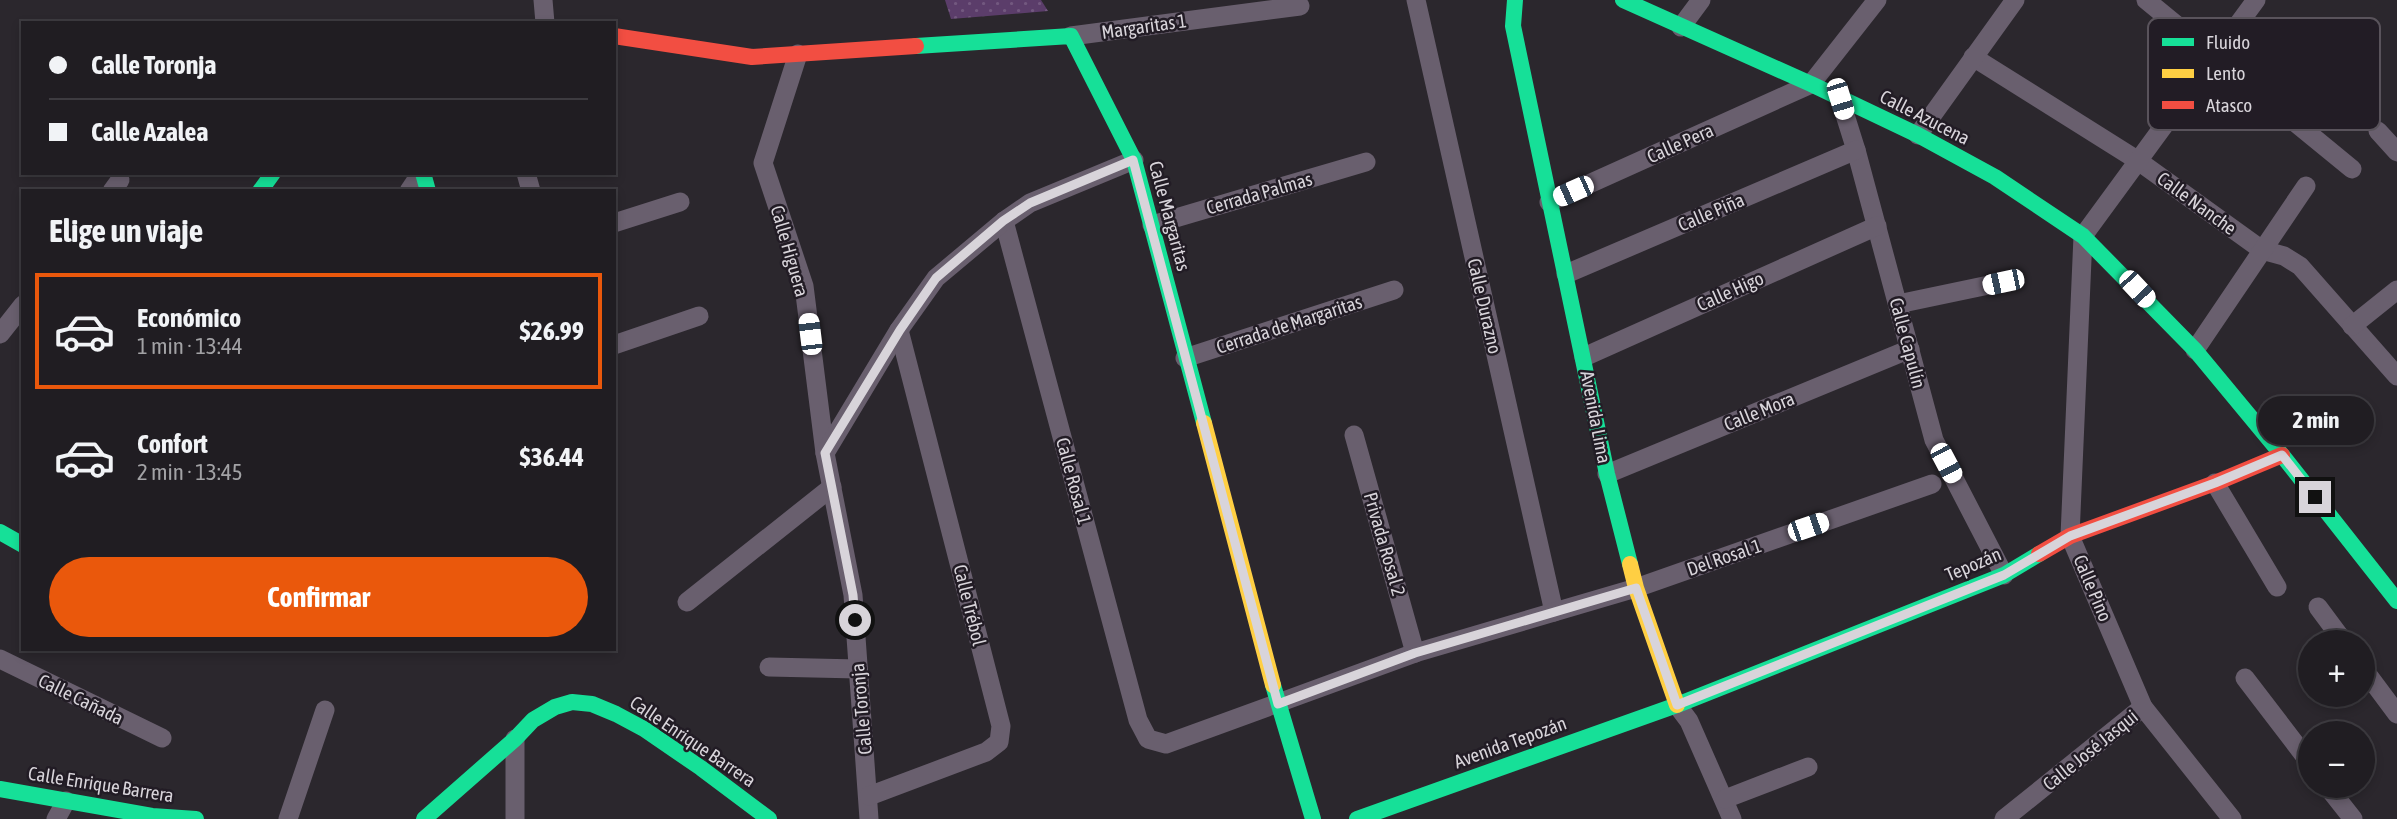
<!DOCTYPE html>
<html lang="es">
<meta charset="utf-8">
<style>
:root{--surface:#201d22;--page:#2d2a2f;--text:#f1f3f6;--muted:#a2a2a5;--line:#3d3b40;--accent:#ea580c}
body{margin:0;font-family:"Asap Condensed",sans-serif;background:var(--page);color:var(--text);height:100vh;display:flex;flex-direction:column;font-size:26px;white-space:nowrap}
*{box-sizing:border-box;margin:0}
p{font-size:23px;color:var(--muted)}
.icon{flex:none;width:38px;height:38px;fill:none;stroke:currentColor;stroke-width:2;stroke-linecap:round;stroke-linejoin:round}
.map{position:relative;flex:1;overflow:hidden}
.details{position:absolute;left:21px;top:189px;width:595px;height:462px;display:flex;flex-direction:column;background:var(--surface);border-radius:0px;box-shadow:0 4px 10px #0003,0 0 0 2px var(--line)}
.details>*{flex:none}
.hud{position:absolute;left:21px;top:21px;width:595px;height:154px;border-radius:0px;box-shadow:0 4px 10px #0003,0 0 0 2px var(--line);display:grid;align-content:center;height:154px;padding:0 28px;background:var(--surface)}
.tools{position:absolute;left:2298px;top:630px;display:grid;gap:14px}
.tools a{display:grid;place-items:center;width:77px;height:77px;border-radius:50%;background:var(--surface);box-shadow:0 4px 10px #0003,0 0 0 2px var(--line);font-size:35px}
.end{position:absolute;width:32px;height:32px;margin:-16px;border:9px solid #d8d4da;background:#111;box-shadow:0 0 0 4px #111}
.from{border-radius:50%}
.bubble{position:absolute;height:49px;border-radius:24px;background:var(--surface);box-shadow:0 4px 10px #0003,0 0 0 2px var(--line);font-size:23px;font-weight:700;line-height:49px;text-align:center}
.car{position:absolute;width:21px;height:42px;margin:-21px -10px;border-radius:9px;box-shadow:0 0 5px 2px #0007;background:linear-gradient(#fff 24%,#345 0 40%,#fff 0 76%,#345 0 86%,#fff 0)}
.hud b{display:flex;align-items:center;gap:24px;height:66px;font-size:26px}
.hud b+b{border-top:2px solid var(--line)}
.hud i{width:18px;height:18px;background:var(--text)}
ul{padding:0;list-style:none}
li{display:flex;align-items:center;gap:21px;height:116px;margin:0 14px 10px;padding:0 14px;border:4px solid transparent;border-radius:0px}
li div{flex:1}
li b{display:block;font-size:26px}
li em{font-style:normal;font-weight:700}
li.on{border-color:var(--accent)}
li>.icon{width:63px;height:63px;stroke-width:1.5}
h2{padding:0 28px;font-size:32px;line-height:84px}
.button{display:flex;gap:14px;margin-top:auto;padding:14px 28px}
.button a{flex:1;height:80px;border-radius:42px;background:var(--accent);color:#fff;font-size:28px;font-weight:700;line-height:80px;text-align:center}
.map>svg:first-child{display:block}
</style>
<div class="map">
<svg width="2397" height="819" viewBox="0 0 2397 819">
<defs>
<pattern id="green-dots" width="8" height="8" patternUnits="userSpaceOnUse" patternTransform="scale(1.75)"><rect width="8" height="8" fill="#5b3d6a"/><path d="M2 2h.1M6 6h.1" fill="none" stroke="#72587f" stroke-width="1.8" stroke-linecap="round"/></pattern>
</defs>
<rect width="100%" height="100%" fill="#2b272d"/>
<path fill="url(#green-dots)" d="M 945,0 L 1041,0 L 1048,11 L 951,19 Z"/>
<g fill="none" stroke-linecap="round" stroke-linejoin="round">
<g stroke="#695f6e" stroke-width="19">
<path d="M 543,0 L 545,23"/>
<path d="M 1416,0 L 1554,612"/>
<path d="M 2146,0 L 2352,169"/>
<path d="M 1681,27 L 1701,0"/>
<path d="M 1071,36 L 1300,6"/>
<path d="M 798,54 L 763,163 L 804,286 L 825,453 L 853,595 L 869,819"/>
<path d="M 1973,57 L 2137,160 L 2262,250 L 2284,256 L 2300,266 L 2397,376"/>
<path d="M 1840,99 L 1856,150 L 1934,440 L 2004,575"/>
<path d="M 2378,131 L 2397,152"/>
<path d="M 1918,135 L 2015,0"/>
<path d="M 526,173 L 531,191"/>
<path d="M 112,191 L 120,180"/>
<path d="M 409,191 L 421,173"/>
<path d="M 1549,202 L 1811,84 L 1877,0"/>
<path d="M 1004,221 L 1138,720 L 1148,739 L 1166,744 L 1415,653 L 1636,588 L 1932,484"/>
<path d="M 614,223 L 680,202"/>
<path d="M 1152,225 L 1366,162"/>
<path d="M 1566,274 L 1856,150"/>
<path d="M 1898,304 L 2003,282"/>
<path d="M 2352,326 L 2397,290"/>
<path d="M 0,334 L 23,305"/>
<path d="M 614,345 L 699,316"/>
<path d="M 2195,350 L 2306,186"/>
<path d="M 1584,357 L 1877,226"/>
<path d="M 1185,358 L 1394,290"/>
<path d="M 1354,435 L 1415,653"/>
<path d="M 825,453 L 899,330 L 936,278 L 1004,221 L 1030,203 L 1134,160"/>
<path d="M 1607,474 L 1910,349"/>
<path d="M 2215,483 L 2277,587"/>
<path d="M 687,602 L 832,487"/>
<path d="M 2318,607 L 2344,642"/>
<path d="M 0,659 L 162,738"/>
<path d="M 769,667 L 858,669"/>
<path d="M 2362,667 L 2397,714"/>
<path d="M 2245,678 L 2310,763"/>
<path d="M 1677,705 L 1689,721 L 1732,819"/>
<path d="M 2327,786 L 2353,819"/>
<path d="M 869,796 L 986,752 L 999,742 L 1001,726 L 899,330"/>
<path d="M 1725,799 L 1808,767"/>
<path d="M 56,819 L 66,801"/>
<path d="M 288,819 L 325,710"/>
<path d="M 515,819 L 515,739"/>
<path d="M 2004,819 L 2143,707"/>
<path d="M 2232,819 L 2143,707 L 2070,536 L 2083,236 L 2256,0"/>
</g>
<g stroke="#16e098" stroke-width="16">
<path d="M 1515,0 L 1513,26 L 1607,474 L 1630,564"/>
<path d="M 1623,0 L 1811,84 L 1918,135 L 1995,177 L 2083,236 L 2195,350 L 2282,455 L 2397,601"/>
<path d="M 916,46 L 1071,36 L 1134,160 L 1204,423"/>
<path d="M 423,173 L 428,191"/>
<path d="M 260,191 L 273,173"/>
<path d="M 0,532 L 23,545"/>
<path d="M 1273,685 L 1313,819"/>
<path d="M 0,789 L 152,816 L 196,819"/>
<path d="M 424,819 L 515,739 L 533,720 L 555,707 L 572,702 L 592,704 L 616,714 L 644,729 L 701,768 L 769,819"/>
<path d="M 1357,819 L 1677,705 L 2004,575 L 2039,554"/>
</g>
<g stroke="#ffcf43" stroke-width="16">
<path d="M 1204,423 L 1273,685"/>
<path d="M 1630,564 L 1636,588 L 1677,705"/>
</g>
<g stroke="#f24e42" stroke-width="16">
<path d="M 614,36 L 752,57 L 916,46"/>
<path d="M 2039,554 L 2070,536 L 2215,483 L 2282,455"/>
</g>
</g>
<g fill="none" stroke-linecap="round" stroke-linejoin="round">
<path stroke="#d8d4da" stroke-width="9" d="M 855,620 L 853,595 L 825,453 L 900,330 L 936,278 L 1003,221 L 1030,203 L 1133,160 L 1278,704 L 1415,653 L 1636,588 L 1677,705 L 2004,575 L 2070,536 L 2215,483 L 2282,455 L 2315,497"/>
</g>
<g text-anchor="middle" stroke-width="5" stroke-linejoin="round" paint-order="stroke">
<g font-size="19" fill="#d8d4da" stroke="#221c25">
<text transform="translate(1144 26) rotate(-8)" y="7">Margaritas 1</text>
<text transform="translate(1925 117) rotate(27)" y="7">Calle Azucena</text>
<text transform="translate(1680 143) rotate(-24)" y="7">Calle Pera</text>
<text transform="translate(1259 193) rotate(-16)" y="7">Cerrada Palmas</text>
<text transform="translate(2197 203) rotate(36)" y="7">Calle Nanche</text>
<text transform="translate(1711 212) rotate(-23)" y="7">Calle Piña</text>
<text transform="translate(1170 216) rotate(75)" y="7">Calle Margaritas</text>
<text transform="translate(790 251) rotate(74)" y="7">Calle Higuera</text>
<text transform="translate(1730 291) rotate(-24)" y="7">Calle Higo</text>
<text transform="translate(1485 306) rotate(77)" y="7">Calle Durazno</text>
<text transform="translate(1289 324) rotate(-18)" y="7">Cerrada de Margaritas</text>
<text transform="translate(1908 343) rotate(75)" y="7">Calle Capulín</text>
<text transform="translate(1759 411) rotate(-22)" y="7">Calle Mora</text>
<text transform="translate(1596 417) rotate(79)" y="7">Avenida Lima</text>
<text transform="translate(1074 481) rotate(75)" y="7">Calle Rosal 1</text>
<text transform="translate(1385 544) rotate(74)" y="7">Privada Rosal 2</text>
<text transform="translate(1724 557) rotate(-19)" y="7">Del Rosal 1</text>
<text transform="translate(1973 564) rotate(-23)" y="7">Tepozán</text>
<text transform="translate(2093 588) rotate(67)" y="7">Calle Pino</text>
<text transform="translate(970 605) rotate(76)" y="7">Calle Trébol</text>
<text transform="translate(81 699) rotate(26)" y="7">Calle Cañada</text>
<text transform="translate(861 709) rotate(-95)" y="7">Calle Toronja</text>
<text transform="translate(693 741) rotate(34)" y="7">Calle Enrique Barrera</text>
<text transform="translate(1510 742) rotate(-20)" y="7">Avenida Tepozán</text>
<text transform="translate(2090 750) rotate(-39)" y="7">Calle José Jasqui</text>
<text transform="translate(101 784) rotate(9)" y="7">Calle Enrique Barrera</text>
</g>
</g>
<rect x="2148" y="18" width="232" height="112" rx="10" fill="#221c25" stroke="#59535b" stroke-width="2"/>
<rect x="2162" y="38" width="32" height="8" fill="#16e098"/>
<rect x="2162" y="69" width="32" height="9" fill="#ffcf43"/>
<rect x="2162" y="101" width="32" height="8" fill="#f24e42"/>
<g font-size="19" fill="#d8d4da">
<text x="2206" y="49">Fluido</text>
<text x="2206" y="80">Lento</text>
<text x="2206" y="112">Atasco</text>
</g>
</svg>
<div class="tools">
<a>+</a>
<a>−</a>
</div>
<i class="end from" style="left:855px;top:620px"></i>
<i class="end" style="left:2315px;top:497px"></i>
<div class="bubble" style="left:2258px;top:396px;width:116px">2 min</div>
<i class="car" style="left:1840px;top:99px;rotate:163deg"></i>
<i class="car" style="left:1573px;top:191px;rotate:246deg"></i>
<i class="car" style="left:2003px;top:282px;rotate:258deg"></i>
<i class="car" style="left:2137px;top:289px;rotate:137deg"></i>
<i class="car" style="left:810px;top:334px;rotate:353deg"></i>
<i class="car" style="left:1946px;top:463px;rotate:152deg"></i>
<i class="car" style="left:1808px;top:527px;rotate:71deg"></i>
<div class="hud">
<b><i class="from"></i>Calle Toronja</b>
<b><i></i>Calle Azalea</b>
</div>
<section class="details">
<h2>Elige un viaje</h2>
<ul>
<li class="on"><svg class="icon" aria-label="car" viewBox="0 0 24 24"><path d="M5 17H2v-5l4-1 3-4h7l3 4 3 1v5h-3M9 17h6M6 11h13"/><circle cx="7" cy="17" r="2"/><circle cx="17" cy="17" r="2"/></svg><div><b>Económico</b><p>1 min · 13:44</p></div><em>$26.99</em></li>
<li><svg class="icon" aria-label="car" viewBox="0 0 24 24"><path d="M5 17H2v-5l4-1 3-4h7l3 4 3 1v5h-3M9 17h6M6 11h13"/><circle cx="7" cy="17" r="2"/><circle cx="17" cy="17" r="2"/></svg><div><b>Confort</b><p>2 min · 13:45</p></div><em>$36.44</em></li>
</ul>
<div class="button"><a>Confirmar</a></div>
</section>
</div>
